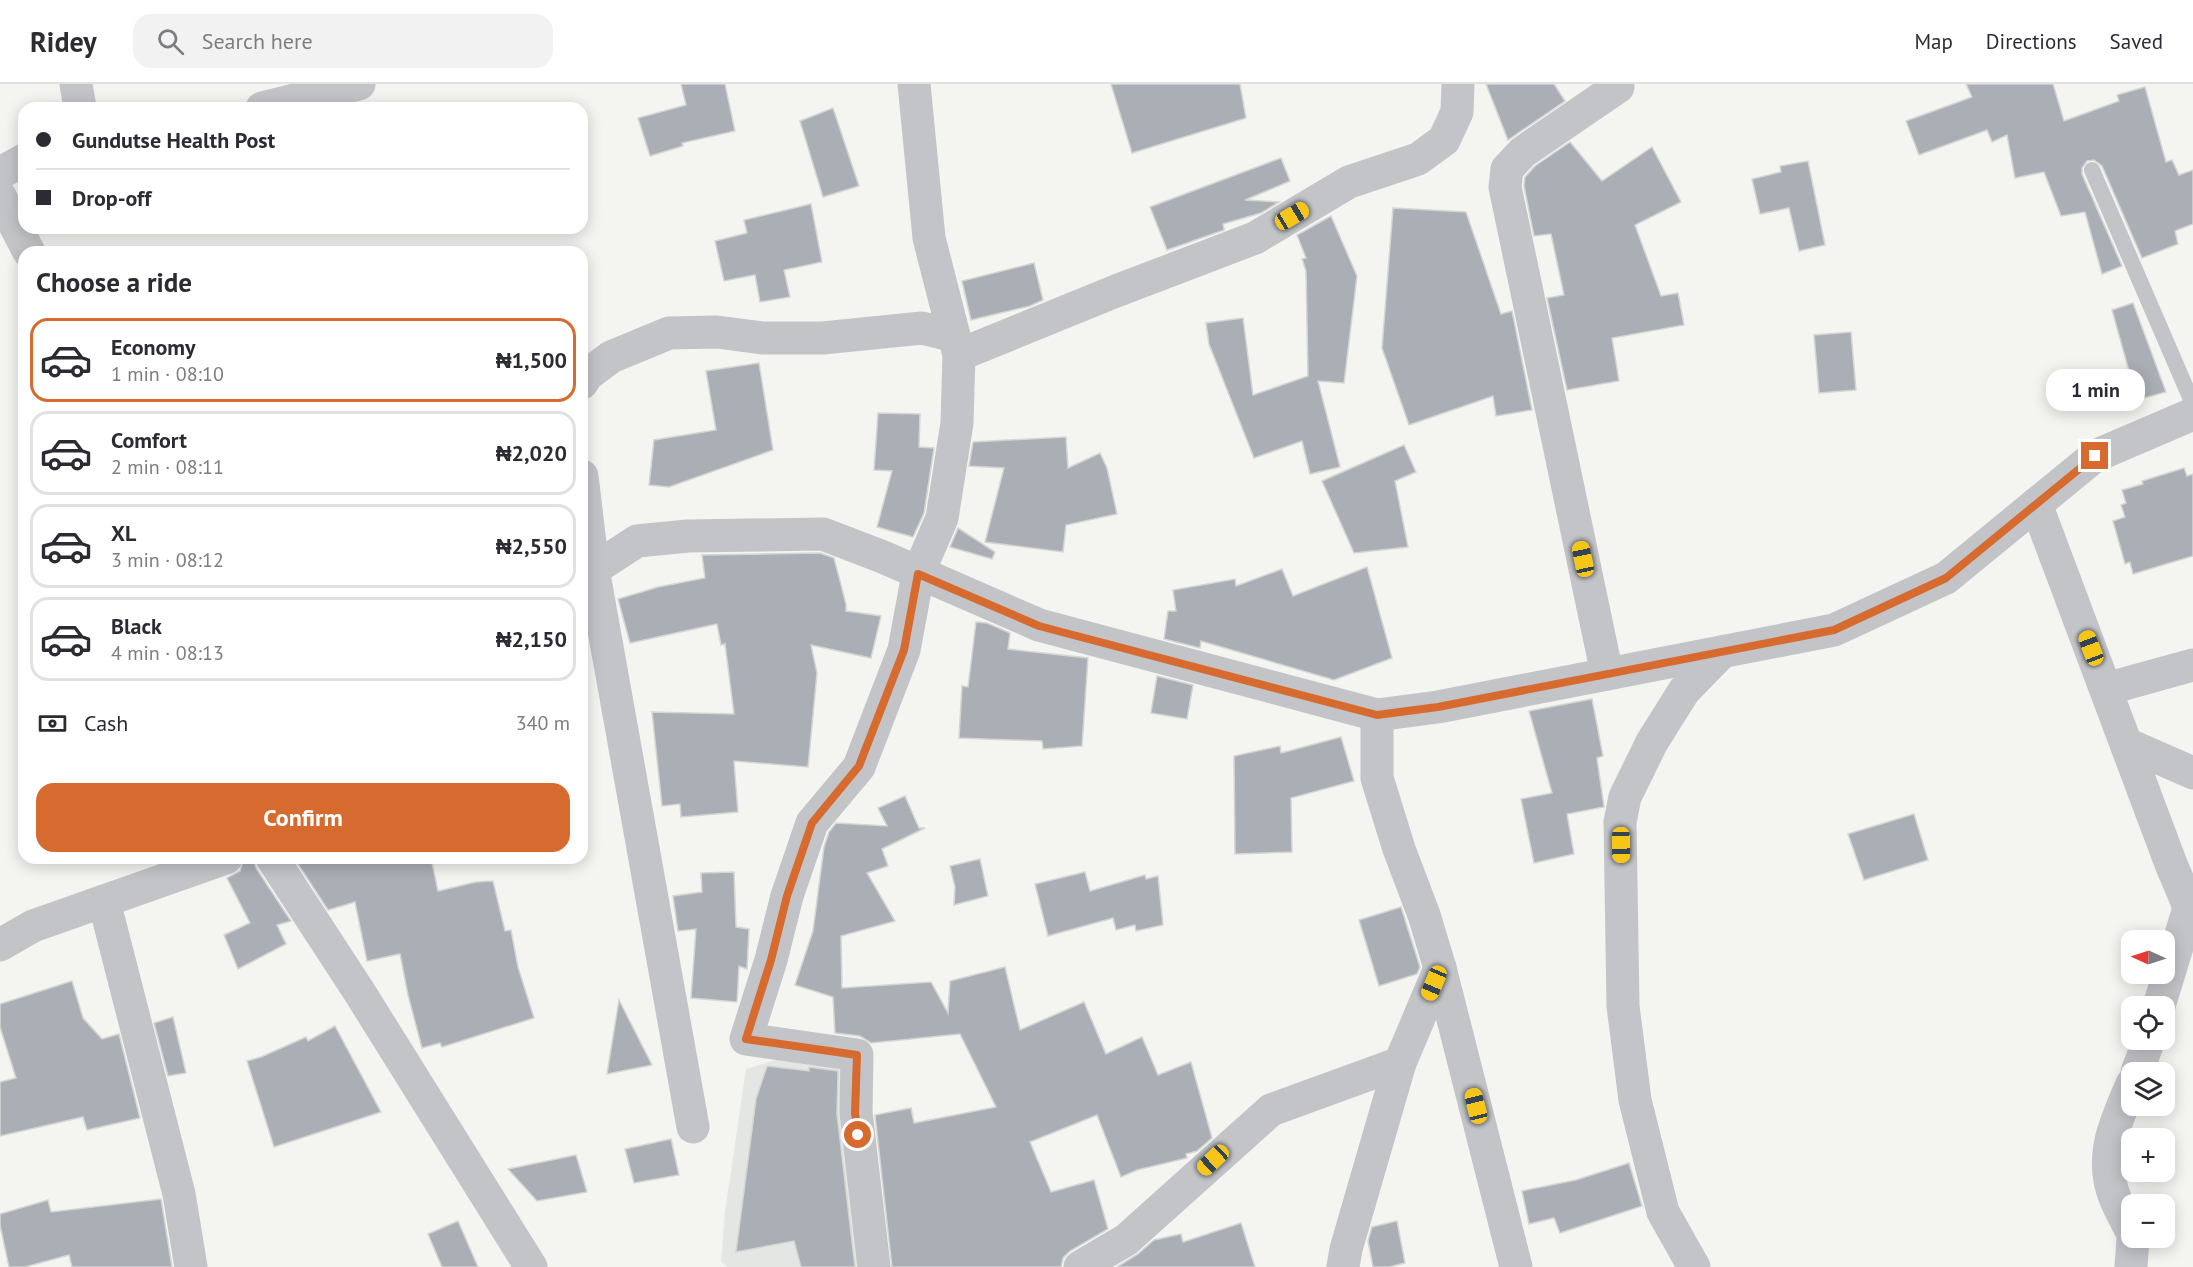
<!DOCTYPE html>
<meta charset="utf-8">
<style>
:root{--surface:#fff;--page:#f2f2f3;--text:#2b2b33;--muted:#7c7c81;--line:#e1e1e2;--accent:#d66a2f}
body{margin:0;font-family:"PT Sans",sans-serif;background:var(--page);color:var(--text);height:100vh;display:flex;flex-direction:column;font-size:22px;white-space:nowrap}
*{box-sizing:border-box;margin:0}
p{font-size:20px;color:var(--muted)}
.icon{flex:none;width:33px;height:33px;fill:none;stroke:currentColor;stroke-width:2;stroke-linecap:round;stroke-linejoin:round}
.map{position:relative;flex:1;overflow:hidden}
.drawer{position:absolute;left:18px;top:162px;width:570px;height:618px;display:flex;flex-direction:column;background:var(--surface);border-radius:18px;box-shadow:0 3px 15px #0003}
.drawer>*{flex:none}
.top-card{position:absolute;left:18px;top:18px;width:570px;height:132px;border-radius:18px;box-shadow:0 3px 15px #0003;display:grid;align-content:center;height:132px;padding:0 18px;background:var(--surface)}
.needle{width:39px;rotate:273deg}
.buttons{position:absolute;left:2121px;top:846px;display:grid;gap:12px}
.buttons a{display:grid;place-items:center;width:54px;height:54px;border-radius:12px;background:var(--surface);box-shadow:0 3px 15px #0003;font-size:30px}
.end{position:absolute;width:27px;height:27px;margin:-14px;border:8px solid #d66a2f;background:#fff;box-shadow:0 0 0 3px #fff}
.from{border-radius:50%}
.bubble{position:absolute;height:42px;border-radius:18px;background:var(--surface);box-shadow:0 3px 15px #0003;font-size:20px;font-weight:600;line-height:42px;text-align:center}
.car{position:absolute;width:18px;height:36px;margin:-18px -9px;border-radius:8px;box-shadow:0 0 4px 2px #0007;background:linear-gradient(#f5c518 24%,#345 0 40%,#f5c518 0 76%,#345 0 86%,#f5c518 0)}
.top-card b{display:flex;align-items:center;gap:21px;height:57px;font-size:22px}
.top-card b+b{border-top:2px solid var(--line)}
.top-card i{width:15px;height:15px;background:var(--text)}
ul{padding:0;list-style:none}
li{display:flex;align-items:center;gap:18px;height:84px;margin:0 12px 9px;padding:0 6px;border:3px solid var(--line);border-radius:18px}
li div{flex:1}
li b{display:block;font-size:22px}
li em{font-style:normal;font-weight:600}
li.current{border-color:var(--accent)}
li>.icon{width:54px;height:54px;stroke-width:1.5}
h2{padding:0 18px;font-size:27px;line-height:72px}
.pay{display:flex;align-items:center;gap:15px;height:66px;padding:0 18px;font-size:22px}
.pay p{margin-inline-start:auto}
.primary-button{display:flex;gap:12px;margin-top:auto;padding:12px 18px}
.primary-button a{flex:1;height:69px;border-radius:18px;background:var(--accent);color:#fff;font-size:24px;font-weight:600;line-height:69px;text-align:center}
header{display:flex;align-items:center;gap:36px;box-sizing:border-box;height:84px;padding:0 30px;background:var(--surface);border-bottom:2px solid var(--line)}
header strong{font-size:28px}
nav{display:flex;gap:33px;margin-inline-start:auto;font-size:21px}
.search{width:420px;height:54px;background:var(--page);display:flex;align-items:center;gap:15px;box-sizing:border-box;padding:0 21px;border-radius:18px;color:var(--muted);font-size:22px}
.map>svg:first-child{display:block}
</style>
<header>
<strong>Ridey</strong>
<div class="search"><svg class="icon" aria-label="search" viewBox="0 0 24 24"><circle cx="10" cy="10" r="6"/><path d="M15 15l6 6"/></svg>Search here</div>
<nav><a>Map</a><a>Directions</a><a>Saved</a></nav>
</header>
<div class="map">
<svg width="2193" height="1183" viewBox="0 0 2193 1183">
<rect width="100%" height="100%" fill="#f4f4f1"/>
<path fill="#e4e6e4" d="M 779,975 L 851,979 L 868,1183 L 728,1183 L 721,1178 L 725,1128 L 746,985 Z"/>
<g fill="#a9afb5" stroke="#d5d5d3" stroke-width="1.5">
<path d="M 681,0 L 725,0 L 735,47 L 682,59 L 683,62 L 650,72 L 638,34 L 686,21 Z"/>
<path d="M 1111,0 L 1240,0 L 1246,34 L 1132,69 Z"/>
<path d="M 1486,0 L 1554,0 L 1565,17 L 1508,56 Z"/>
<path d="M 1966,0 L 2053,0 L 2064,37 L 2119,17 L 2117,11 L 2145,3 L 2166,78 L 2172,76 L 2179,91 L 2193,86 L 2193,140 L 2175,147 L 2178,160 L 2142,174 L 2102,82 L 2094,76 L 2087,77 L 2082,84 L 2082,90 L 2122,182 L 2102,190 L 2085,128 L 2061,132 L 2044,88 L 2015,94 L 2007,51 L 1992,58 L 1987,46 L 1919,71 L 1906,37 L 1972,13 Z"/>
<path d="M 833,24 L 859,102 L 823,113 L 800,37 Z"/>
<path d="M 1570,58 L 1602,97 L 1652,63 L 1681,118 L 1635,141 L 1661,212 L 1678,209 L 1684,241 L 1612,254 L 1619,297 L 1567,306 L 1547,214 L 1564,211 L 1551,150 L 1534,152 L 1524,102 L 1525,93 L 1535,82 Z"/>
<path d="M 1281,74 L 1290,97 L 1245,116 L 1279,118 L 1261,129 L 1223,140 L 1224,146 L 1167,166 L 1150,123 Z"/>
<path d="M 1808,77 L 1825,161 L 1799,167 L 1789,124 L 1760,130 L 1752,95 L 1781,88 L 1780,82 Z"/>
<path d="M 811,120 L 822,178 L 784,186 L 790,213 L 760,218 L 755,191 L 724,197 L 715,157 L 747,149 L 744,136 Z"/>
<path d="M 1393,124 L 1466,128 L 1501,230 L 1512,227 L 1532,326 L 1496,332 L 1493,312 L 1409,341 L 1382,264 Z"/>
<path d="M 1331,132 L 1357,192 L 1344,299 L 1318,297 L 1340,383 L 1310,390 L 1302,357 L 1254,374 L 1209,260 L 1206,239 L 1243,234 L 1253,311 L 1308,292 L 1306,187 L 1302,175 L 1306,174 L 1297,151 Z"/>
<path d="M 1034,179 L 1043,216 L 1030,222 L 971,236 L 962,197 Z"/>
<path d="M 2133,219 L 2166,308 L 2137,316 L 2112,226 Z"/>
<path d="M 1851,248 L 1856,306 L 1819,309 L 1814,251 Z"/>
<path d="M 759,279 L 773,366 L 669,403 L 649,401 L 654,356 L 716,346 L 706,287 Z"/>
<path d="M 878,329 L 920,330 L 919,363 L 934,364 L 924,429 L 913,453 L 877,443 L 892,387 L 874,386 Z"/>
<path d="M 1066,353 L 1068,384 L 1100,369 L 1107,384 L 1117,430 L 1066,441 L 1063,468 L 985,458 L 1004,384 L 969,382 L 973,358 Z"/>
<path d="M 1404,361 L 1416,388 L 1395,397 L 1408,463 L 1354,469 L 1322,397 Z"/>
<path d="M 2184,384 L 2187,392 L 2193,390 L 2193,472 L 2133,490 L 2130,478 L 2125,480 L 2113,437 L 2125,433 L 2121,421 L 2126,419 L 2122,406 L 2143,400 L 2142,397 Z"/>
<path d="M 958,444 L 995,468 L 992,475 L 950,463 Z"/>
<path d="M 820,469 L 834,474 L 846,520 L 846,527 L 881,532 L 871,574 L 811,561 L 817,589 L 808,683 L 734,677 L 738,728 L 681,733 L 680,720 L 662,722 L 652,628 L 734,630 L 725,560 L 721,561 L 717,540 L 630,559 L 618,515 L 658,503 L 705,494 L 702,471 Z"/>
<path d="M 1367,483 L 1392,574 L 1334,596 L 1201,557 L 1200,564 L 1164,555 L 1168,527 L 1176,527 L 1173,506 L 1235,495 L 1236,502 L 1282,485 L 1293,512 Z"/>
<path d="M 976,538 L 987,539 L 1010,549 L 1008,565 L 1088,574 L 1082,662 L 1043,665 L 1042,657 L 959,654 L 962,602 L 968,603 Z"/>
<path d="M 1157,592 L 1193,601 L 1187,635 L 1151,629 Z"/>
<path d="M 1592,615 L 1603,672 L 1597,674 L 1604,723 L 1567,730 L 1574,770 L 1534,779 L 1521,715 L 1552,709 L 1529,627 Z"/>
<path d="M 1341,653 L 1354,697 L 1291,714 L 1292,768 L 1235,770 L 1234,672 L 1280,662 L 1281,669 Z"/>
<path d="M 905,712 L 919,744 L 925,744 L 882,765 L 888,782 L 867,789 L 895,837 L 841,852 L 842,904 L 931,898 L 948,929 L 950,897 L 1005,883 L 1020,946 L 1084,918 L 1106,970 L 1142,953 L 1158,991 L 1191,978 L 1212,1054 L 1197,1067 L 1186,1070 L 1187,1074 L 1137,1086 L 1121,1093 L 1097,1031 L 1030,1058 L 1051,1108 L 1094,1096 L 1108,1145 L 1070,1167 L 1063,1174 L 1061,1183 L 892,1183 L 875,1031 L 911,1024 L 914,1039 L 996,1023 L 960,950 L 871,959 L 860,952 L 835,949 L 833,913 L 795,901 L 813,847 L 824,763 L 829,748 L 836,739 L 887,742 L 878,724 Z"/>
<path d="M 1914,730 L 1928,776 L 1864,796 L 1848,750 Z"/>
<path d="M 244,774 L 253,774 L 256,784 L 291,837 L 277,841 L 286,860 L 238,885 L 224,851 L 250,839 L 227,794 L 240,787 Z"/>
<path d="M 294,774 L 431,774 L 438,807 L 476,798 L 493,797 L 505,847 L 511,846 L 518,883 L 534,934 L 442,963 L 440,959 L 422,964 L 408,911 L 400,870 L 367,877 L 355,818 L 328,826 Z"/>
<path d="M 980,775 L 988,812 L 954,821 L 955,803 L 950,782 Z"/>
<path d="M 734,788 L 736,843 L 749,845 L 747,885 L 739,882 L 737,918 L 691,914 L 696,845 L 678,847 L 673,812 L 702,808 L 701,789 Z"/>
<path d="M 1085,788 L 1090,807 L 1145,791 L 1146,795 L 1158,792 L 1163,841 L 1136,847 L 1135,841 L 1116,846 L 1113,834 L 1048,852 L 1035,800 Z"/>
<path d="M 1401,823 L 1420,883 L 1417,890 L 1379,902 L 1359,836 Z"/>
<path d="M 72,897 L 83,934 L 102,955 L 119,950 L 140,1034 L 87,1046 L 83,1033 L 0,1052 L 0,998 L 16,994 L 0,943 L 0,920 Z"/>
<path d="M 619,916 L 652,981 L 607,990 Z"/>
<path d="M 173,933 L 186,989 L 168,992 L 154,939 Z"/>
<path d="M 335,942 L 381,1028 L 274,1063 L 247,977 L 261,973 L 306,953 L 308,957 Z"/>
<path d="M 767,982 L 809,987 L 809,983 L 838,987 L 837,1030 L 855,1183 L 801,1183 L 794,1157 L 736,1168 L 756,1015 Z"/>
<path d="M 671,1055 L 679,1091 L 634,1099 L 625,1065 Z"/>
<path d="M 576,1071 L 587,1108 L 537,1117 L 508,1085 Z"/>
<path d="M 1629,1079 L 1642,1122 L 1560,1149 L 1554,1134 L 1529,1140 L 1522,1107 L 1576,1096 Z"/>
<path d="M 161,1115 L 172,1183 L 72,1183 L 69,1171 L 25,1183 L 9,1183 L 0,1141 L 0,1130 L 48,1116 L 51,1128 Z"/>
<path d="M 458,1137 L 478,1183 L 442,1183 L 428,1150 Z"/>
<path d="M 1397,1137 L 1405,1179 L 1389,1183 L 1373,1183 L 1368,1157 L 1372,1143 Z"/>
<path d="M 1241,1139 L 1255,1183 L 1117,1183 L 1138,1170 L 1154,1156 L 1181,1150 L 1183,1158 Z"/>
</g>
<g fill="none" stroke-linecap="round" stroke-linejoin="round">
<path stroke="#c2c4c8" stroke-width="16" d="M 2092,86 L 2193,320"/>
<g stroke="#c2c4c8" stroke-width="33">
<path d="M 76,0 L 80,24"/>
<path d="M 262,24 L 359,0"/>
<path d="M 0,89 L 24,76"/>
<path d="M 0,112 L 29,168"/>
<path d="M 959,271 L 1116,207 L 1255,154 L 1349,98 L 1418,75 L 1444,56 L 1457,28 L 1458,0"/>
<path d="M 582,299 L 587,291 L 611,273 L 669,249 L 717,248 L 762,254 L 823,254 L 922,244 L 954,252"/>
<path d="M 582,392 L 593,485 L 693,1043"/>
<path d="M 2036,420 L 2171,780 L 2193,832"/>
<path d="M 582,493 L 637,457 L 688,452 L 823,450 L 883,473 L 1039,541 L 1377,631 L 1438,623 L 1834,546 L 1946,494 L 2095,372 L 2193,330"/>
<path d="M 1607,590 L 1505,103 L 1507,85 L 1523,68 L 1618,3"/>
<path d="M 2106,605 L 2193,581"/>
<path d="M 2127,660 L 2193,689"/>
<path d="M 272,774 L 360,909 L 531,1183"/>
<path d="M 104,817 L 179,1110 L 191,1183"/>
<path d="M 0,861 L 33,842 L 226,774"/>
<path d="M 1440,884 L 1516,1183"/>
<path d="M 2159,922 L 2189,824"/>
<path d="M 2137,988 L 2149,956"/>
<path d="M 2132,1000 C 2117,1035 2101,1067 2112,1105 C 2116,1120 2125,1134 2132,1148"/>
<path d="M 874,1183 L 856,1028 L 857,971 L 746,955 L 771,876 L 787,812 L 812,739 L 859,683 L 904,566 L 918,490 L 942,434 L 957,339 L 959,271 L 929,154 L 914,0"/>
<path d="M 1080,1183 L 1126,1156 L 1271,1026 L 1400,979 L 1440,884 L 1424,831 L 1399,765 L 1377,694 L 1377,631"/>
<path d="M 1343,1183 L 1346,1165 L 1400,979"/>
<path d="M 1694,1183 L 1663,1128 L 1635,1016 L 1623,922 L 1620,738 L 1625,713 L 1652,658 L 1684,607 L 1722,568"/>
<path d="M 2131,1183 L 2133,1154"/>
</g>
</g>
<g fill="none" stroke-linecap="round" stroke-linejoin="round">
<path stroke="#d66a2f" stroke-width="8" d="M 858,1051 L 855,1029 L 857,971 L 746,955 L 771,876 L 787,812 L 812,739 L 859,682 L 904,566 L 918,490 L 1039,542 L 1377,631 L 1438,623 L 1834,546 L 1946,494 L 2095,372"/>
</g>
</svg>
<div class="buttons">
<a><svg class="needle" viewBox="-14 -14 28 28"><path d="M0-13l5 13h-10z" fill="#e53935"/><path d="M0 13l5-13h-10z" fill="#7c7c81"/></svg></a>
<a><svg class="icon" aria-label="locate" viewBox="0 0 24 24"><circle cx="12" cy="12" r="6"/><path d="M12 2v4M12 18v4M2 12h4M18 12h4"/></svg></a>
<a><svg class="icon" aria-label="layers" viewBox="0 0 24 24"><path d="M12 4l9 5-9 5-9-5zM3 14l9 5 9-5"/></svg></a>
<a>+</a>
<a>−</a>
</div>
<i class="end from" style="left:858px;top:1051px"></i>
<i class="end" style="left:2095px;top:372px"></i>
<div class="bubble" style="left:2046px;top:285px;width:99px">1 min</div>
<i class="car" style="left:1292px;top:132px;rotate:59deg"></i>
<i class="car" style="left:1583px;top:475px;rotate:348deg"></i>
<i class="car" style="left:2091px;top:564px;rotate:339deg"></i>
<i class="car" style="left:1621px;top:761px;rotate:179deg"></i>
<i class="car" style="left:1434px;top:899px;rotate:203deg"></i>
<i class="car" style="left:1476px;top:1022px;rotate:346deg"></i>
<i class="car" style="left:1213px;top:1076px;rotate:227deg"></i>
<div class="top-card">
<b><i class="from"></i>Gundutse Health Post</b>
<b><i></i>Drop-off</b>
</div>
<section class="drawer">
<h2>Choose a ride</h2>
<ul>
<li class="current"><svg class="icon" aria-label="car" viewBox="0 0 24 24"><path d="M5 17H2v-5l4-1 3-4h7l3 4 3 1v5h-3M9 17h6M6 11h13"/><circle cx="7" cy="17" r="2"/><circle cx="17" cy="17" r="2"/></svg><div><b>Economy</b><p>1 min · 08:10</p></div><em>₦1,500</em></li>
<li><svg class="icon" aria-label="car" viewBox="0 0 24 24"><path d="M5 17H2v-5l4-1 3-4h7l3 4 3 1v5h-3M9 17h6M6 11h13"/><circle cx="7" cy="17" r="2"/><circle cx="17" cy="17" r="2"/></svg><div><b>Comfort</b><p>2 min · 08:11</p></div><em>₦2,020</em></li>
<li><svg class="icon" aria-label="car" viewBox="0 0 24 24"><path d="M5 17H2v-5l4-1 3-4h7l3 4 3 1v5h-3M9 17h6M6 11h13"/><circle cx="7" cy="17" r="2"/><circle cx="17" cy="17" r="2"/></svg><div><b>XL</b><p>3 min · 08:12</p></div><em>₦2,550</em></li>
<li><svg class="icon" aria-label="car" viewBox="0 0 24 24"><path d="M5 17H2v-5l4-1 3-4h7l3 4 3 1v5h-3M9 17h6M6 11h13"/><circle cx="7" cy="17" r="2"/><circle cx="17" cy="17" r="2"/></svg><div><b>Black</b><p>4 min · 08:13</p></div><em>₦2,150</em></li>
</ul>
<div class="pay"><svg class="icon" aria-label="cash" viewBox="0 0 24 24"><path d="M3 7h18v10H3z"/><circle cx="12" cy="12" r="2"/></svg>Cash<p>340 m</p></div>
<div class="primary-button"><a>Confirm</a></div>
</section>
</div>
